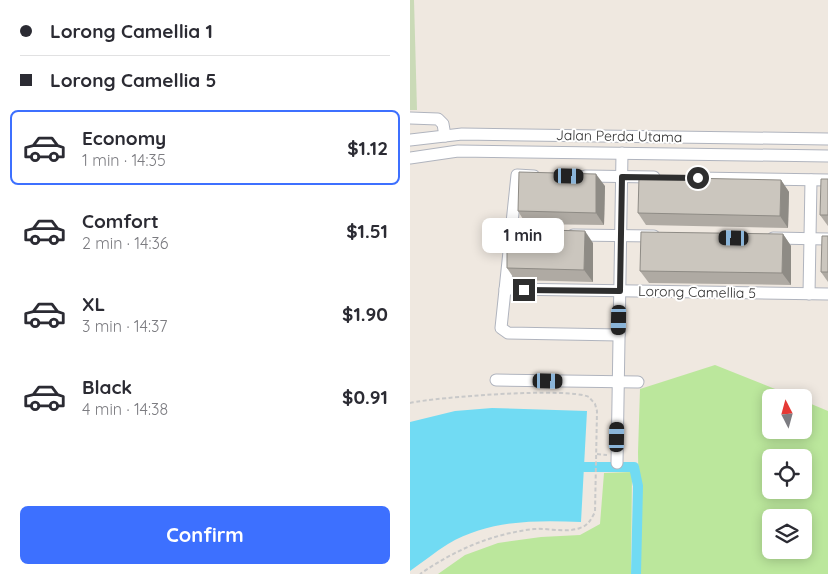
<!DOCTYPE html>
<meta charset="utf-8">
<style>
:root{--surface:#fff;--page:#f2f2f3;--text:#2b2b33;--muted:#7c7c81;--line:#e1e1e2;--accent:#3d70ff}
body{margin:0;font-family:Quicksand,sans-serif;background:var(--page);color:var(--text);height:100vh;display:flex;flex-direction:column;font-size:19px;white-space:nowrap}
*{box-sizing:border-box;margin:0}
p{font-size:16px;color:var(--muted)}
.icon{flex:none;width:28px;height:28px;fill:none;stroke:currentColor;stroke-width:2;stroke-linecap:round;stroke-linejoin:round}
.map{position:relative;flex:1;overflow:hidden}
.drawer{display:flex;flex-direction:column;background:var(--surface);width:410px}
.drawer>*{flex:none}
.hud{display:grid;align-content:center;height:110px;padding:0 20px;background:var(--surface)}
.needle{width:32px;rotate:354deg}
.fabs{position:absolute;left:352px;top:389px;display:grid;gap:10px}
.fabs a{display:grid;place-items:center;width:50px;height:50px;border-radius:8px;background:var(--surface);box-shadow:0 2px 12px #0003;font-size:25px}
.end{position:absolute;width:22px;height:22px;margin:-11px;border:6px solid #2e2e2e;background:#fff;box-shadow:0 0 0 2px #fff}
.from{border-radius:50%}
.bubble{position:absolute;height:35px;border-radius:8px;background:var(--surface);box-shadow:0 2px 12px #0003;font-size:16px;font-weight:800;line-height:35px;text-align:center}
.car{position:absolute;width:15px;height:30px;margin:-15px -8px;border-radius:6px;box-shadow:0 0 4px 1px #0007;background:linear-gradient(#222 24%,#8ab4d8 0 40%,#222 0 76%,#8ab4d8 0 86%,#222 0)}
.hud b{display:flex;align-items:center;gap:18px;height:48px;font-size:19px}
.hud b+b{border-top:1px solid var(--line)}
.hud i{width:12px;height:12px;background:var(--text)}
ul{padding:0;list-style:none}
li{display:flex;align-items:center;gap:15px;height:75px;margin:0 10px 8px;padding:0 10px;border:2px solid transparent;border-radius:8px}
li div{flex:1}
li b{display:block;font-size:19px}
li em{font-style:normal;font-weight:800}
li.on{border-color:var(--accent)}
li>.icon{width:45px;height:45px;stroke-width:1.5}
.action{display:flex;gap:10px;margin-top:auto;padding:10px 20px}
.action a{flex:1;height:58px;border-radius:8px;background:var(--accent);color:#fff;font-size:20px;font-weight:800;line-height:58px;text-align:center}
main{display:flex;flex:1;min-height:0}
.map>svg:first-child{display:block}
</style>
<main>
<section class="drawer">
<div class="hud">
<b><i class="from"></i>Lorong Camellia 1</b>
<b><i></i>Lorong Camellia 5</b>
</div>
<ul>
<li class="on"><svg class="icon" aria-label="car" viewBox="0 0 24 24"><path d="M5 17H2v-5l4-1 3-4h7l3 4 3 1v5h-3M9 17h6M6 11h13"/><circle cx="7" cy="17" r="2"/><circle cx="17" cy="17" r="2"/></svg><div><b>Economy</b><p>1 min · 14:35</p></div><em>$1.12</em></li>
<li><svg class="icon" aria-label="car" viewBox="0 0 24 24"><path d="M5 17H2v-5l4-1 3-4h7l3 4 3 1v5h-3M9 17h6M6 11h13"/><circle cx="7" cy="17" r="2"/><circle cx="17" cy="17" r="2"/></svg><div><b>Comfort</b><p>2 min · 14:36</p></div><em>$1.51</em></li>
<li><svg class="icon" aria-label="car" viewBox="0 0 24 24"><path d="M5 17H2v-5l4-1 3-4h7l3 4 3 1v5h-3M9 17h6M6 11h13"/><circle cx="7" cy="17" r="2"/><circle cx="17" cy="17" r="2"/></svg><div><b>XL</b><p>3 min · 14:37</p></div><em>$1.90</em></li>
<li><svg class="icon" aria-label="car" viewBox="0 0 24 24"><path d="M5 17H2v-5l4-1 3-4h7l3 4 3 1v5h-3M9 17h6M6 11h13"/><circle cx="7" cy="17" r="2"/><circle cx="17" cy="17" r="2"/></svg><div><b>Black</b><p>4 min · 14:38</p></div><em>$0.91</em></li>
</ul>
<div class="action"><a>Confirm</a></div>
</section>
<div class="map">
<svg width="418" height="574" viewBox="0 0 418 574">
<rect width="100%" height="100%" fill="#efe8e0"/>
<g fill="#bbe79c" fill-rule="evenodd">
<path d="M 305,365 L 385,397 L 361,398 L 361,430 L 394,430 L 394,401 L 418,411 L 418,574 L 230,574 L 228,452 L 230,389 ZM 361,458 L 394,458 L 394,490 L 361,490 ZM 361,518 L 394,518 L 394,550 L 361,550 Z"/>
<path d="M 222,472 L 221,574 L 28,574 L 55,555 L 88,543 L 131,537 L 170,535 L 190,524 L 194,473 Z"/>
</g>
<path fill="#cadab7" d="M 0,0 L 4,0 L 7,110 L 0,110 Z"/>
<path fill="#71dbf3" d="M 82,408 L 177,411 L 171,522 C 125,520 79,520 38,544 C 25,552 13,562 0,571 L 0,422 L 45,411 Z"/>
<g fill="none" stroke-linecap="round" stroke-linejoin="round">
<path stroke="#71dbf3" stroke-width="10" d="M 174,467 L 224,467 L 228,486 L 226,574"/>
<defs>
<g id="minor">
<path d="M 0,118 L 28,119 L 33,124 L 35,136"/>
<path d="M 0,140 L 52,134 L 418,139"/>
<path d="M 0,158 L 48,151 L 418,156"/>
<path d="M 124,176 L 107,175 L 91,328 L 98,333 L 209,335"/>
<path d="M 175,176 L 244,177"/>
<path d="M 285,178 L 418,180"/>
<path d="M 163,235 L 244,236"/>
<path d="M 363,238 L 418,239"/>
<path d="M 95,289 L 418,294"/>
<path d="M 399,294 L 401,180"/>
<path d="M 86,380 L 228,382"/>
<path d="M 207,463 L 212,153"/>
</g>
</defs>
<use href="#minor" stroke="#b0b4be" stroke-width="13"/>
<g stroke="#c9c9c9" stroke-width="2" stroke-dasharray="4 2.5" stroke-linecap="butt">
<path d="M 0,403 C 27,397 158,387 179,397 L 185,404 L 187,411 L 185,512 C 181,519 179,525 170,528 C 156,533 139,528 124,529 C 81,534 45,550 10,574"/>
<path d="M 187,454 L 197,455"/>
</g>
<use href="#minor" stroke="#fff" stroke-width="11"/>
</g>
<g fill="#afaaa3">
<path d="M 418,179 L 418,226 L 410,215 Z"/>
<path d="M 371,180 L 379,192 L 378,228 L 236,225 L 228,213 Z"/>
<path d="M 195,186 L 194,225 L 116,224 L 108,211 Z"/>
<path d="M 373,234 L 381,246 L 381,285 L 239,283 L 230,271 Z"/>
<path d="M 418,236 L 418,282 L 411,272 Z"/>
<path d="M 183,243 L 183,282 L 105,280 L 97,268 Z"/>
</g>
<g fill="#8e8b85">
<path d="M 186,174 L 195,186 L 194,225 L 186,213 Z"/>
<path d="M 371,180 L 379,192 L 378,228 L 370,216 Z"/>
<path d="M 175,231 L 183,243 L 183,282 L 174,270 Z"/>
<path d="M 373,234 L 381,246 L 381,285 L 372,273 Z"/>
</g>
<g fill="#cbc6be" stroke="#8e8b85">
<path d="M 109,172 L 186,174 L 186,213 L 108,211 Z"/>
<path d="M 229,177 L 371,180 L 370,216 L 228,213 Z"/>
<path d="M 411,179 L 418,179 L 418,215 L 410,215 Z"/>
<path d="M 97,229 L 175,231 L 174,270 L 97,268 Z"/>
<path d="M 231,232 L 373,234 L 372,273 L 230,271 Z"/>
<path d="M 412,236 L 418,236 L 418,272 L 411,272 Z"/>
</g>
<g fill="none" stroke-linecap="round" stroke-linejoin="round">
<path stroke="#2e2e2e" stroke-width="6" d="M 114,290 L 210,291 L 212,177 L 288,178"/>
</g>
<g text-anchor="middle" stroke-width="4" stroke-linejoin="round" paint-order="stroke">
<g font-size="14" fill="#2e2e2e" stroke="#fff">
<text transform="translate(209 136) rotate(1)" y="5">Jalan Perda Utama</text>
<text transform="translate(287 292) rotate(1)" y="5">Lorong Camellia 5</text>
</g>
</g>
</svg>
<div class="fabs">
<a><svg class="needle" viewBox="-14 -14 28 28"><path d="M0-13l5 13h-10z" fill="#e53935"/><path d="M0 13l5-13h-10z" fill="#7c7c81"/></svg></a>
<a><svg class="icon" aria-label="locate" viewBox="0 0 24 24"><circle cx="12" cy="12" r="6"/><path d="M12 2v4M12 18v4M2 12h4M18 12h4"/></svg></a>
<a><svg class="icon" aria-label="layers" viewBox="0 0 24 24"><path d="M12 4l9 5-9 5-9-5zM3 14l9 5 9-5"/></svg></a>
</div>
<i class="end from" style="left:288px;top:178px"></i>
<i class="end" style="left:114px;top:290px"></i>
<div class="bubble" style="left:72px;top:218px;width:82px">1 min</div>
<i class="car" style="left:159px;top:176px;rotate:91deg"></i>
<i class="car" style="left:324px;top:238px;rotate:271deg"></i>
<i class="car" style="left:209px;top:320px;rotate:181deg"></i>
<i class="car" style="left:138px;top:381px;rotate:91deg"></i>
<i class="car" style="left:207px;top:437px;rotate:1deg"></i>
</div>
</main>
